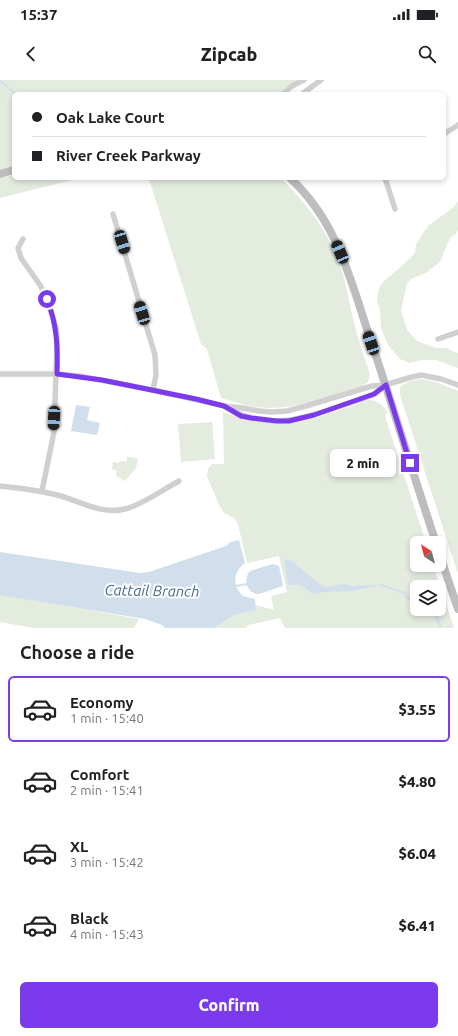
<!DOCTYPE html>
<meta charset="utf-8">
<style>
:root{--surface:#fff;--page:#f6f6f6;--text:#202124;--muted:#757577;--line:#e0e0e0;--accent:#7c3aed}
body{margin:0;font-family:Ubuntu,sans-serif;background:var(--page);color:var(--text);height:100vh;display:flex;flex-direction:column;font-size:15px;white-space:nowrap}
*{box-sizing:border-box;margin:0}
p{font-size:13px;color:var(--muted)}
.icon{flex:none;width:22px;height:22px;fill:none;stroke:currentColor;stroke-width:2;stroke-linecap:round;stroke-linejoin:round}
.map{position:relative;height:548px;overflow:hidden}
.side{display:flex;flex-direction:column;background:var(--surface);flex:1}
.side>*{flex:none}
.top-card{position:absolute;left:12px;top:12px;width:434px;height:88px;border-radius:6px;box-shadow:0 2px 6px #0003;display:grid;align-content:center;height:88px;padding:0 20px;background:var(--surface)}
.needle{width:26px;rotate:324deg}
.tools{position:absolute;left:410px;top:456px;display:grid;gap:8px}
.tools a{display:grid;place-items:center;width:36px;height:36px;border-radius:6px;background:var(--surface);box-shadow:0 2px 6px #0003;font-size:20px}
.end{position:absolute;width:18px;height:18px;margin:-9px;border:5px solid #7c3aed;background:#fff;box-shadow:0 0 0 2px #fff}
.from{border-radius:50%}
.bubble{position:absolute;height:28px;border-radius:6px;background:var(--surface);box-shadow:0 2px 6px #0003;font-size:13px;font-weight:800;line-height:28px;text-align:center}
.car{position:absolute;width:12px;height:24px;margin:-12px -6px;border-radius:5px;box-shadow:0 0 3px 1px #0007;background:linear-gradient(#222 24%,#8ab4d8 0 40%,#222 0 76%,#8ab4d8 0 86%,#222 0)}
.top-card b{display:flex;align-items:center;gap:14px;height:38px;font-size:15px}
.top-card b+b{border-top:1px solid var(--line)}
.top-card i{width:10px;height:10px;background:var(--text)}
ul{padding:0;list-style:none}
li{display:flex;align-items:center;gap:12px;height:66px;margin:0 8px 6px;padding:0 12px;border:2px solid transparent;border-radius:6px}
li div{flex:1}
li b{display:block;font-size:15px}
li em{font-style:normal;font-weight:800}
li.selected{border-color:var(--accent)}
li>.icon{width:36px;height:36px;stroke-width:1.5}
h2{padding:0 20px;font-size:18px;line-height:48px}
.primary-button{display:flex;gap:8px;margin-top:auto;padding:8px 20px}
.primary-button a{flex:1;height:46px;border-radius:6px;background:var(--accent);color:#fff;font-size:16px;font-weight:800;line-height:46px;text-align:center}
.status{display:flex;justify-content:space-between;align-items:center;height:28px;padding:0 20px;background:var(--surface);direction:ltr}
.status svg{height:11px;fill:currentColor}
header{display:flex;justify-content:space-between;align-items:center;height:52px;padding:0 20px;background:var(--surface);font-size:18px;font-weight:800}
.map>svg:first-child{display:block}
</style>
<div class="status"><b>15:37</b><svg viewBox="0 0 49 12"><path d="M0 12V9h3v3zM5 12V6h3v6zM10 12V3h3v9zM15 12V0h3v12zM26 1h20v11H26zM47 4h2v5h-2z"/></svg></div>
<header><svg class="icon" aria-label="back" viewBox="0 0 24 24"><path d="M15 5l-7 7 7 7"/></svg>Zipcab<svg class="icon" aria-label="search" viewBox="0 0 24 24"><circle cx="10" cy="10" r="6"/><path d="M15 15l6 6"/></svg></header>
<div class="map">
<svg width="458" height="548" viewBox="0 0 458 548">
<rect width="100%" height="100%" fill="#fff"/>
<g fill="#e4ebdf" fill-rule="evenodd">
<path d="M 0,0 L 298,0 L 287,7 L 280,14 L 14,14 L 14,87 L 0,91 Z"/>
<path d="M 14,95 L 14,98 L 80,98 L 0,118 L 0,98 Z"/>
<path d="M 148,98 L 281,98 C 304,121 324,146 337,176 C 345,196 348,218 353,238 C 357,257 364,275 370,294 L 368,302 L 362,306 C 328,316 293,332 257,327 C 245,326 233,321 221,318 L 207,269 L 201,264 L 150,102 Z"/>
<path d="M 458,121 L 458,149 L 456,154 L 450,158 L 440,182 L 426,193 L 411,199 L 407,203 L 401,231 L 407,250 L 417,261 L 436,268 L 447,268 L 454,272 L 458,273 L 458,288 L 436,280 L 422,280 L 410,283 L 400,279 L 388,265 L 381,248 L 380,230 L 377,221 L 379,208 L 383,202 L 403,185 L 415,173 L 416,164 L 428,146 L 454,127 Z"/>
<path d="M 420,299 L 436,302 L 458,311 L 458,494 L 400,315 L 400,307 L 408,302 Z"/>
<path d="M 369,320 C 378,320 382,325 387,332 L 385,336 L 426,463 L 417,463 L 417,485 L 433,485 L 454,548 L 285,548 L 280,538 L 248,545 L 246,548 L 214,548 L 234,535 L 256,530 L 256,525 L 274,530 L 271,516 L 287,512 L 279,476 L 247,483 L 238,444 L 234,438 L 224,433 L 219,425 L 207,396 L 208,389 L 212,384 L 224,384 L 223,332 C 238,337 252,342 268,343 C 300,347 338,330 369,320 ZM 417,507 L 439,507 L 439,529 L 417,529 Z"/>
<path d="M 212,342 L 215,379 L 181,382 L 178,344 Z"/>
<path d="M 127,377 L 138,378 L 136,388 L 125,401 L 116,396 L 117,391 L 112,389 L 113,382 L 119,383 L 120,381 L 127,381 Z"/>
<path d="M 0,514 L 139,539 L 134,548 L 33,548 L 0,542 Z"/>
</g>
<g fill="#d1deeb">
<path d="M 76,325 L 90,327 L 87,340 L 100,343 L 97,355 L 71,351 Z"/>
<path d="M 239,460 L 245,483 C 233,491 232,506 243,516 L 255,519 L 256,530 L 234,535 L 214,548 L 165,548 L 162,545 L 145,539 L 0,515 L 0,472 L 140,493 L 149,492 L 226,466 L 230,462 Z"/>
<path d="M 284,479 L 292,481 L 319,504 L 326,507 L 344,504 L 352,506 L 381,505 L 351,511 L 323,512 L 314,514 C 302,507 304,504 288,505 Z"/>
<path d="M 273,484 L 279,486 L 283,506 L 259,514 C 246,514 243,499 250,491 Z"/>
</g>
<g fill="none" stroke-linecap="round" stroke-linejoin="round">
<g stroke="#d1deeb" stroke-width="2">
<path d="M 0,1 L 16,14"/>
<path d="M 379,505 L 381,505 L 405,513 L 407,518 L 417,521"/>
<path d="M 235,506 L 248,504"/>
<path d="M 433,529 L 441,548"/>
</g>
<g stroke="#d0d0d0" stroke-width="5.5">
<path d="M 283,14 L 292,6 L 304,0"/>
<path d="M 302,14 L 321,0"/>
<path d="M 444,54 L 458,45"/>
<path d="M 385,98 L 395,129"/>
<path d="M 113,134 L 155,275 L 156,295 L 153,310"/>
<path d="M 23,159 L 18,168 L 21,178 L 40,205 L 47,219 L 56,247 L 57,262 L 54,352 L 42,411"/>
<path d="M 438,259 L 458,252"/>
<path d="M 0,294 L 57,294 L 79,296 L 153,310 L 224,326 L 243,328 L 259,331 L 272,332 L 287,331 L 306,326 L 372,306 L 385,305 L 412,297 L 421,295 L 441,299 L 458,305"/>
<path d="M 224,326 C 266,351 299,340 341,326 C 352,322 363,319 373,315 C 377,313 381,308 385,305"/>
<path d="M 0,406 C 19,408 39,410 57,415 C 80,421 101,435 125,429 C 144,424 162,410 179,401"/>
</g>
<g stroke="#bdbdbd" stroke-width="8">
<path d="M 0,94 L 14,90"/>
<path d="M 290,98 C 339,143 351,203 372,264 C 394,330 414,397 436,463"/>
<path d="M 439,473 L 458,529"/>
</g>
</g>
<g fill="none" stroke-linecap="round" stroke-linejoin="round">
<path stroke="#7c3aed" stroke-width="5" d="M 47,219 C 57,245 58,267 57,294 L 102,300 L 196,319 L 224,326 L 241,336 L 251,338 L 277,341 L 289,341 L 314,335 L 374,314 L 386,305 L 410,383"/>
</g>
<g text-anchor="middle" stroke-width="4" stroke-linejoin="round" paint-order="stroke">
<g font-size="15" font-style="italic" fill="#456990" stroke="#fff">
<text transform="translate(152 511) rotate(1)" y="5">Cattail Branch</text>
</g>
</g>
</svg>
<div class="tools">
<a><svg class="needle" viewBox="-14 -14 28 28"><path d="M0-13l5 13h-10z" fill="#e53935"/><path d="M0 13l5-13h-10z" fill="#757577"/></svg></a>
<a><svg class="icon" aria-label="layers" viewBox="0 0 24 24"><path d="M12 4l9 5-9 5-9-5zM3 14l9 5 9-5"/></svg></a>
</div>
<i class="end from" style="left:47px;top:219px"></i>
<i class="end" style="left:410px;top:383px"></i>
<div class="bubble" style="left:330px;top:369px;width:66px">2 min</div>
<i class="car" style="left:122px;top:162px;rotate:163deg"></i>
<i class="car" style="left:340px;top:172px;rotate:337deg"></i>
<i class="car" style="left:142px;top:233px;rotate:343deg"></i>
<i class="car" style="left:371px;top:263px;rotate:341deg"></i>
<i class="car" style="left:54px;top:338px;rotate:183deg"></i>
<div class="top-card">
<b><i class="from"></i>Oak Lake Court</b>
<b><i></i>River Creek Parkway</b>
</div>
</div>
<section class="side">
<h2>Choose a ride</h2>
<ul>
<li class="selected"><svg class="icon" aria-label="car" viewBox="0 0 24 24"><path d="M5 17H2v-5l4-1 3-4h7l3 4 3 1v5h-3M9 17h6M6 11h13"/><circle cx="7" cy="17" r="2"/><circle cx="17" cy="17" r="2"/></svg><div><b>Economy</b><p>1 min · 15:40</p></div><em>$3.55</em></li>
<li><svg class="icon" aria-label="car" viewBox="0 0 24 24"><path d="M5 17H2v-5l4-1 3-4h7l3 4 3 1v5h-3M9 17h6M6 11h13"/><circle cx="7" cy="17" r="2"/><circle cx="17" cy="17" r="2"/></svg><div><b>Comfort</b><p>2 min · 15:41</p></div><em>$4.80</em></li>
<li><svg class="icon" aria-label="car" viewBox="0 0 24 24"><path d="M5 17H2v-5l4-1 3-4h7l3 4 3 1v5h-3M9 17h6M6 11h13"/><circle cx="7" cy="17" r="2"/><circle cx="17" cy="17" r="2"/></svg><div><b>XL</b><p>3 min · 15:42</p></div><em>$6.04</em></li>
<li><svg class="icon" aria-label="car" viewBox="0 0 24 24"><path d="M5 17H2v-5l4-1 3-4h7l3 4 3 1v5h-3M9 17h6M6 11h13"/><circle cx="7" cy="17" r="2"/><circle cx="17" cy="17" r="2"/></svg><div><b>Black</b><p>4 min · 15:43</p></div><em>$6.41</em></li>
</ul>
<div class="primary-button"><a>Confirm</a></div>
</section>
